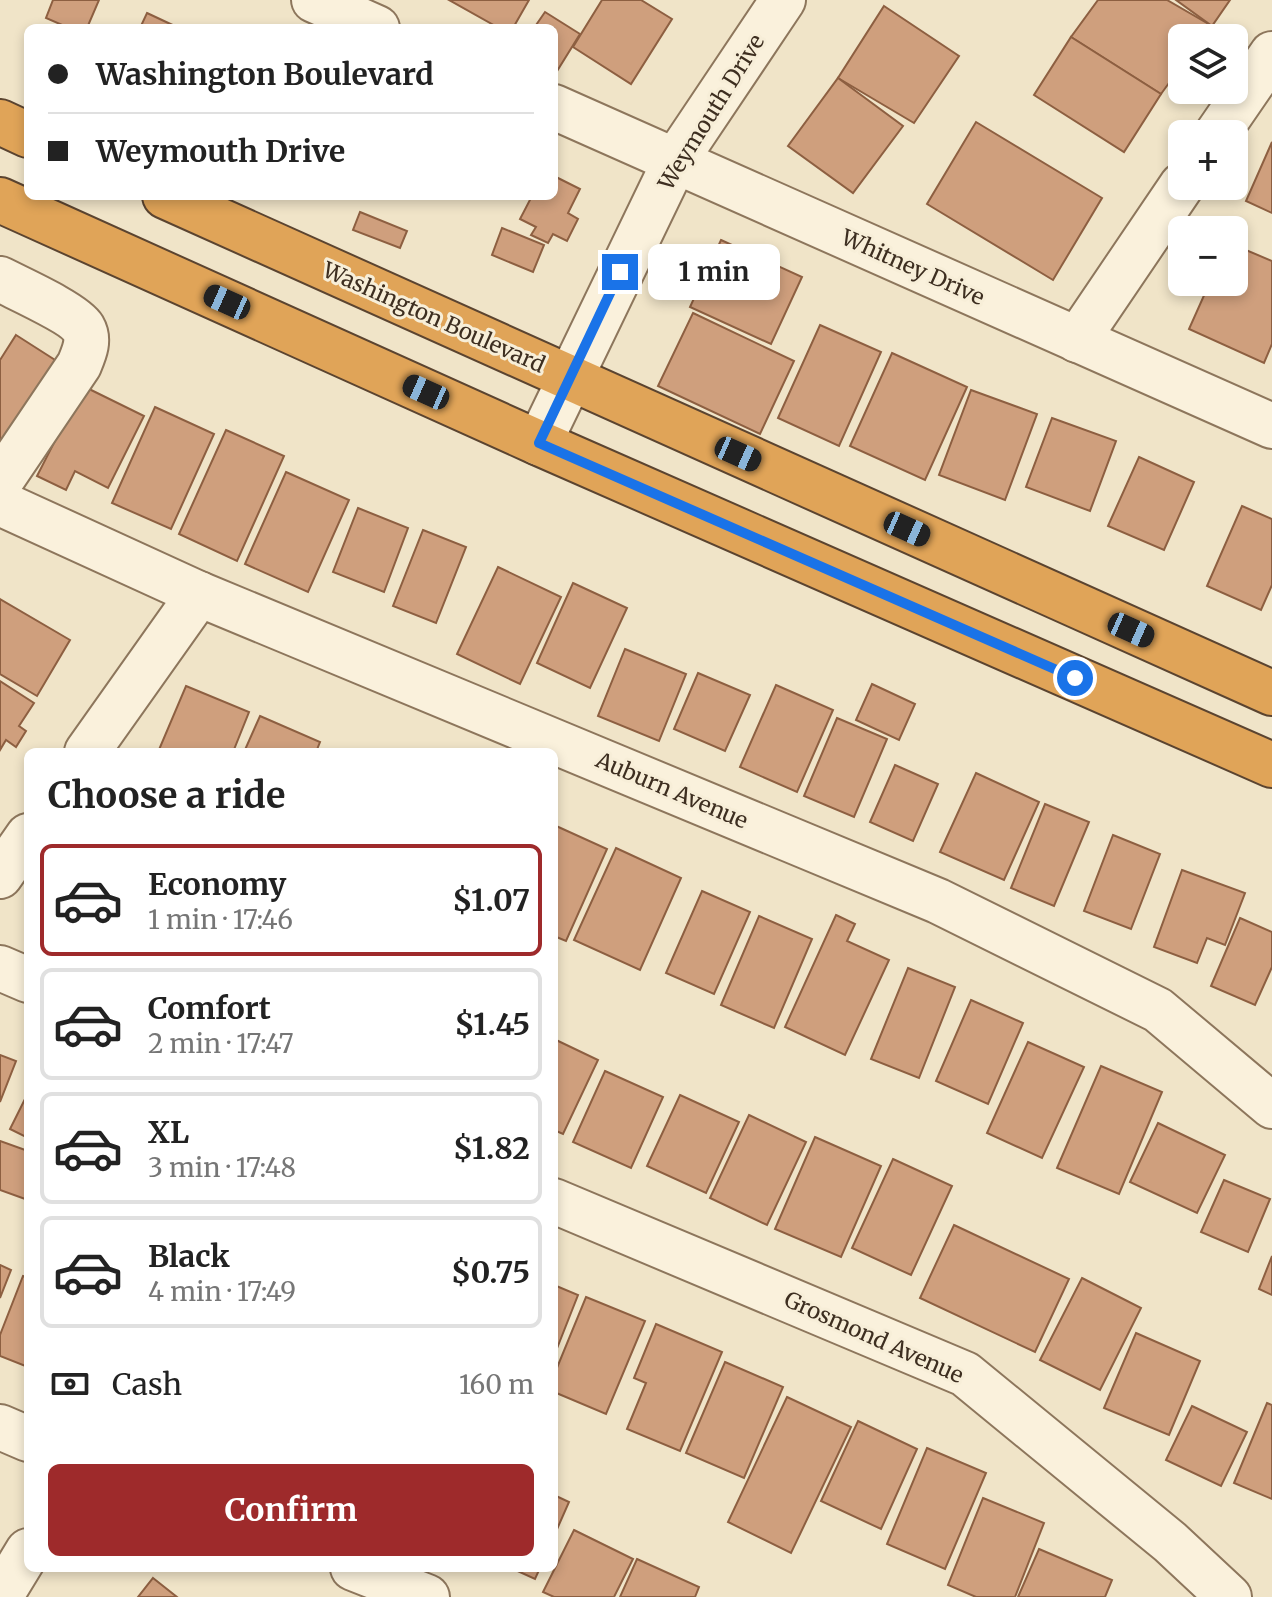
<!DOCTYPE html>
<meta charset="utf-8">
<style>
:root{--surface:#fff;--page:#f6f6f6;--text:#222;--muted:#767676;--line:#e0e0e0;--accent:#9e2a2b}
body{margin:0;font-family:Merriweather,serif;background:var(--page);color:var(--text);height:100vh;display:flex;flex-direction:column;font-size:30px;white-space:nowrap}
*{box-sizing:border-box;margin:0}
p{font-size:26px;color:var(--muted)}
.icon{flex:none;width:44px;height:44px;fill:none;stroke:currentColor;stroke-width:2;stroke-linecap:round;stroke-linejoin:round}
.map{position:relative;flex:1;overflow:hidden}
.details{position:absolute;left:24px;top:748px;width:534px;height:824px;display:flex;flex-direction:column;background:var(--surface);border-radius:12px;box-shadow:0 4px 12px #0003}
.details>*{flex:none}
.top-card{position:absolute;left:24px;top:24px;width:534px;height:176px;border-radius:12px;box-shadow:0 4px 12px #0003;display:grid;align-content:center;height:176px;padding:0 24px;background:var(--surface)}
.tools{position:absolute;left:1168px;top:24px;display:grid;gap:16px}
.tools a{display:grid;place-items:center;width:80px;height:80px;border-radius:12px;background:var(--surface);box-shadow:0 4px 12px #0003;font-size:40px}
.end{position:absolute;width:36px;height:36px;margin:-18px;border:10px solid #1a73e8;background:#fff;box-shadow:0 0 0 4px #fff}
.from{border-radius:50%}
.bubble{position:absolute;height:56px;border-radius:12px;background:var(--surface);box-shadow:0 4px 12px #0003;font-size:26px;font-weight:700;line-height:56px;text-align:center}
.car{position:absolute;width:24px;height:48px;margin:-24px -12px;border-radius:10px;box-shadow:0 0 6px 2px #0007;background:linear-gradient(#222 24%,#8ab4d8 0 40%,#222 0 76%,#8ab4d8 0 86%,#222 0)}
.top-card b{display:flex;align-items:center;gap:28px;height:76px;font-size:30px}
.top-card b+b{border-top:2px solid var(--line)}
.top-card i{width:20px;height:20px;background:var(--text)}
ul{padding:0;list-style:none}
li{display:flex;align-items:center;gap:24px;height:112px;margin:0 16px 12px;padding:0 8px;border:4px solid var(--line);border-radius:12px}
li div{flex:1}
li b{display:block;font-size:30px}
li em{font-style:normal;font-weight:700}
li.selected{border-color:var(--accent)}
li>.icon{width:72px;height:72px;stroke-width:1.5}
h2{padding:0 24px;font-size:36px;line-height:96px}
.pay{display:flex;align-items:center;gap:20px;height:88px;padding:0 24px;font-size:30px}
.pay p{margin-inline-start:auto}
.action{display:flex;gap:16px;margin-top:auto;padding:16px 24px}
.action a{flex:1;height:92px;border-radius:12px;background:var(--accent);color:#fff;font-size:32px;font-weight:700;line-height:92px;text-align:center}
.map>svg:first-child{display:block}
</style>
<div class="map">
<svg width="1272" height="1597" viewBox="0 0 1272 1597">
<rect width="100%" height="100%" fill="#f0e4c8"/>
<g fill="#cf9f7d" stroke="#8d5f41" stroke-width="2">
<path d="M 53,0 L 99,0 L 87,28 L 69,28 L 46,18 Z"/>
<path d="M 449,0 L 529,0 L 513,28 L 499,28 Z"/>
<path d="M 602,0 L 641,0 L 672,19 L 631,84 L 573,47 Z"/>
<path d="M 1098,0 L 1167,0 L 1212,26 L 1203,38 L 1182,38 L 1182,65 L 1161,94 L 1071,37 Z"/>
<path d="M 1176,0 L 1230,0 L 1212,26 Z"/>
<path d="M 884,6 L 959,56 L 914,123 L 838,78 Z"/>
<path d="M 545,12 L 580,34 L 554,76 L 554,28 L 534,28 Z"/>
<path d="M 147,13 L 179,28 L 140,28 Z"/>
<path d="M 1071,37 L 1161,94 L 1124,152 L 1034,95 Z"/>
<path d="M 838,78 L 903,126 L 853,193 L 788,146 Z"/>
<path d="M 976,122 L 1102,198 L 1053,280 L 927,204 Z"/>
<path d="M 1272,142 L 1272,213 L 1246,201 Z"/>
<path d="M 554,176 L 580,189 L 568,213 L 578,219 L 567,241 L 553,234 L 548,243 L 531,235 L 536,227 L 520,219 L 532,196 L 554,196 Z"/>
<path d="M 360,212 L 407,231 L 400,248 L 353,230 Z"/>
<path d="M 502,228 L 544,245 L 533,272 L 492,255 Z"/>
<path d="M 721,240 L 802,277 L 771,344 L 690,307 Z"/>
<path d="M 1234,245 L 1272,261 L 1272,344 L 1264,363 L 1189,329 L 1210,282 L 1234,282 Z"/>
<path d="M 693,313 L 794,361 L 760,434 L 658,386 Z"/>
<path d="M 820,325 L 881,352 L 839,446 L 778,418 Z"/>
<path d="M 16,335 L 66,367 L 0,459 L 0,360 Z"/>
<path d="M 892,353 L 967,387 L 925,480 L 850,446 Z"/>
<path d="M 83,386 L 144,416 L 108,488 L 75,471 L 66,490 L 37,476 Z"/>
<path d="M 971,390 L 1037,414 L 1005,500 L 939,475 Z"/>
<path d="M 155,407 L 214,434 L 171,529 L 112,503 Z"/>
<path d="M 1052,418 L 1116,441 L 1090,511 L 1026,487 Z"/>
<path d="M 226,430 L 284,456 L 237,561 L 179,534 Z"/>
<path d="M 1139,457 L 1194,482 L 1164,550 L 1108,526 Z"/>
<path d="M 286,472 L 349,500 L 308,592 L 245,564 Z"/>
<path d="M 1242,506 L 1272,519 L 1272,585 L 1261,610 L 1207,586 Z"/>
<path d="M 358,508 L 408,528 L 384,592 L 333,572 Z"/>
<path d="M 423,530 L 466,547 L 436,623 L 393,606 Z"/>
<path d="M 498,567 L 561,597 L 520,684 L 457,654 Z"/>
<path d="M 573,583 L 627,608 L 590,688 L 537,663 Z"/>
<path d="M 0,599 L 70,640 L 37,696 L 0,674 Z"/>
<path d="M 625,649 L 686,674 L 659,741 L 598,716 Z"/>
<path d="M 698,673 L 750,695 L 725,751 L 674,729 Z"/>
<path d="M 0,681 L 34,703 L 19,726 L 26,731 L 16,747 L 6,740 L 0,750 Z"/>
<path d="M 872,684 L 915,704 L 899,740 L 856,720 Z"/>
<path d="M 776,685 L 833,710 L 797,792 L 740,767 Z"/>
<path d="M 186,686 L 249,712 L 233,752 L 158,752 Z"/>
<path d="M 260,716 L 320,742 L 316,752 L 244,752 Z"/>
<path d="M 837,718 L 887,739 L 854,817 L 804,796 Z"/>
<path d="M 895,765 L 938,784 L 913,841 L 870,822 Z"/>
<path d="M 976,773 L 1039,802 L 1004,880 L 940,852 Z"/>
<path d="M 1045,804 L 1089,822 L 1054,906 L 1011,888 Z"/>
<path d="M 554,825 L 607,849 L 566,941 L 554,936 Z"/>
<path d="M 1113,835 L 1160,854 L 1131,929 L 1084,911 Z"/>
<path d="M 616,848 L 681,878 L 640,970 L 574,940 Z"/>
<path d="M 1182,870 L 1245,893 L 1225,945 L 1207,938 L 1197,963 L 1154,947 Z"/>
<path d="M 702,891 L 750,912 L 714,994 L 666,973 Z"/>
<path d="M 836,915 L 855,924 L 847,941 L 889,960 L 845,1055 L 785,1027 Z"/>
<path d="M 759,916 L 812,939 L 774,1028 L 721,1005 Z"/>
<path d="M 1240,918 L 1272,932 L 1272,967 L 1255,1005 L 1211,986 Z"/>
<path d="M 908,968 L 955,987 L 919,1078 L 871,1059 Z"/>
<path d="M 971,1000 L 1023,1023 L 988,1104 L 936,1081 Z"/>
<path d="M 554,1039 L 598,1060 L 563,1134 L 554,1130 Z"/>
<path d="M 1028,1042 L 1084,1067 L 1042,1158 L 987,1133 Z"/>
<path d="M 0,1055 L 16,1061 L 0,1102 Z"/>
<path d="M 1101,1066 L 1162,1092 L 1119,1194 L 1057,1168 Z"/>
<path d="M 605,1071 L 663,1097 L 631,1168 L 573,1142 Z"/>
<path d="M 28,1093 L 28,1138 L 10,1129 Z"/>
<path d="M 680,1095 L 739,1122 L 706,1193 L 647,1166 Z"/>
<path d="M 749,1115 L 806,1142 L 767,1225 L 710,1198 Z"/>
<path d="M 1158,1123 L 1225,1155 L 1197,1213 L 1130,1182 Z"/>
<path d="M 815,1137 L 881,1166 L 841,1257 L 775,1229 Z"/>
<path d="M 0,1141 L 28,1151 L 28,1200 L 0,1190 Z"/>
<path d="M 893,1159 L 952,1186 L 911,1275 L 852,1248 Z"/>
<path d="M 1224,1180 L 1270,1199 L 1248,1252 L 1201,1232 Z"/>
<path d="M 954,1225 L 1069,1279 L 1035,1352 L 920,1298 Z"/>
<path d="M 1272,1256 L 1272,1295 L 1259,1289 Z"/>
<path d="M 0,1265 L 11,1270 L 0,1298 Z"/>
<path d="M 23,1276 L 28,1278 L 28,1367 L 0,1356 L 0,1335 Z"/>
<path d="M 1082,1278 L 1141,1308 L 1100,1390 L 1040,1360 Z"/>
<path d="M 554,1285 L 578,1295 L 554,1356 Z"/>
<path d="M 586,1297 L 645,1321 L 606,1414 L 554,1392 L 554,1375 Z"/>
<path d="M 656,1324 L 722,1352 L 680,1451 L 627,1429 L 646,1383 L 634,1378 Z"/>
<path d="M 1136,1333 L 1200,1361 L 1169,1435 L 1104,1408 Z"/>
<path d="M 725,1362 L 783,1387 L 744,1478 L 686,1453 Z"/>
<path d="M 787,1397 L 851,1427 L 791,1553 L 728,1522 Z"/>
<path d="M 1267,1403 L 1272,1405 L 1272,1499 L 1234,1483 Z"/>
<path d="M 1192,1406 L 1247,1432 L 1221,1486 L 1166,1460 Z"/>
<path d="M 858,1421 L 917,1449 L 881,1529 L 821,1501 Z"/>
<path d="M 927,1448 L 986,1473 L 945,1569 L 887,1544 Z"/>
<path d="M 554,1495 L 569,1502 L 554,1536 Z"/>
<path d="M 983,1498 L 1044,1523 L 1015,1597 L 976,1597 L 948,1585 Z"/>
<path d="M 574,1530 L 633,1559 L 614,1597 L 554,1597 L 543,1592 Z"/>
<path d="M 1039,1549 L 1112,1580 L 1105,1597 L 1018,1597 Z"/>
<path d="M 637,1559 L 699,1587 L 695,1597 L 620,1597 Z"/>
<path d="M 511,1568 L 540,1568 L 535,1579 Z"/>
<path d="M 153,1578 L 177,1597 L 138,1597 Z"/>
</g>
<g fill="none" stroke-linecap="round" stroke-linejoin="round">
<defs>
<g id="minor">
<path d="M 314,0 L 377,28"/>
<path d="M 554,107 L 1272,426"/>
<path d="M 1217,134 L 1272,54"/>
<path d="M 0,279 C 17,288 74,313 83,328 C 90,340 84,353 79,365 L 0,482"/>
<path d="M 1077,340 L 1182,185"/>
<path d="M 539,443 L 675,161 L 783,0"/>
<path d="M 0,503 L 199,594 L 938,901 L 1158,1010 L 1272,1106"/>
<path d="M 87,752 L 199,594"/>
<path d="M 0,876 L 28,836"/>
<path d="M 0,968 L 28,980"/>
<path d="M 554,1201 L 965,1374 L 1170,1542 L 1229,1597"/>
<path d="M 0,1427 L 28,1439"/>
<path d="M 353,1568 L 427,1597"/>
<path d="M 0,1597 L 28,1551"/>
</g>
<g id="highway">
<path d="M 0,122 L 28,135"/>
<path d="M 165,196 L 1272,693"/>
<path d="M 0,200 L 539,443 L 1272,765"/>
</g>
</defs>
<use href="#minor" stroke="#8d765c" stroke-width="48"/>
<use href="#highway" stroke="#5b4430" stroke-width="48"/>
<use href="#minor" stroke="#faf1dc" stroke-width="44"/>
<use href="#highway" stroke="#e0a458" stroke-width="44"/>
</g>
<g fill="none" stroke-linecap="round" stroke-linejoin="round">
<path stroke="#1a73e8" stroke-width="10" d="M 620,272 L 539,443 L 1075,678"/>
</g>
<g text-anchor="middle" stroke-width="6" stroke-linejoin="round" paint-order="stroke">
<g font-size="22" fill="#3d2e20" stroke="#f7eed8">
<text transform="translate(711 112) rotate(-58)" y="8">Weymouth Drive</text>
<text transform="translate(913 267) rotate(24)" y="8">Whitney Drive</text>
<text transform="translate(434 317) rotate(24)" y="8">Washington Boulevard</text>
<text transform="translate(672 790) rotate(23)" y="8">Auburn Avenue</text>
<text transform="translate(874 1337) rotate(24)" y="8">Grosmond Avenue</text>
</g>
</g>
</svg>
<div class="tools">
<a><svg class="icon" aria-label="layers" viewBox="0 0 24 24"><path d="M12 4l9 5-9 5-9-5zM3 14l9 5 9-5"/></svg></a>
<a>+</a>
<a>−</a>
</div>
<i class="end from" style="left:1075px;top:678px"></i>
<i class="end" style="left:620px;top:272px"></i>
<div class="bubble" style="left:648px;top:244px;width:132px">1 min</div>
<i class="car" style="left:227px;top:302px;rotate:294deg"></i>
<i class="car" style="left:426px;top:392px;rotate:294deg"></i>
<i class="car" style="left:738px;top:454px;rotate:114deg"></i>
<i class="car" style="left:907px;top:529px;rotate:114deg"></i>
<i class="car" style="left:1131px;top:630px;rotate:114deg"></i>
<div class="top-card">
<b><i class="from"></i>Washington Boulevard</b>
<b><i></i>Weymouth Drive</b>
</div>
<section class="details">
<h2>Choose a ride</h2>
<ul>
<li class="selected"><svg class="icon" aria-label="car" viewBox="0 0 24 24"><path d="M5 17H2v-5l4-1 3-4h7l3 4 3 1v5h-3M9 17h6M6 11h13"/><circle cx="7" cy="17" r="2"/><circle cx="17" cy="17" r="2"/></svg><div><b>Economy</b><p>1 min · 17:46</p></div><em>$1.07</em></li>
<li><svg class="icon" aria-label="car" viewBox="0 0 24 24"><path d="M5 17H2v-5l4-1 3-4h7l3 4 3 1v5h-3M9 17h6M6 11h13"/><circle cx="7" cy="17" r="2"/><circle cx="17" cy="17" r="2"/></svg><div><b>Comfort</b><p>2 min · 17:47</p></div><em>$1.45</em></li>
<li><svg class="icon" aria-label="car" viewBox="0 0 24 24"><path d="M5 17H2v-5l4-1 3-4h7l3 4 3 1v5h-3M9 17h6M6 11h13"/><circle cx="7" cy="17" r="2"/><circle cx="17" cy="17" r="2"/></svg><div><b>XL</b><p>3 min · 17:48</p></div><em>$1.82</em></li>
<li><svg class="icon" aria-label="car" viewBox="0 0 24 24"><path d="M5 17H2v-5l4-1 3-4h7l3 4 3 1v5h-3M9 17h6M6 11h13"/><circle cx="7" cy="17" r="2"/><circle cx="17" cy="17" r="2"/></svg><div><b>Black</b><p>4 min · 17:49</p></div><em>$0.75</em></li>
</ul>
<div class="pay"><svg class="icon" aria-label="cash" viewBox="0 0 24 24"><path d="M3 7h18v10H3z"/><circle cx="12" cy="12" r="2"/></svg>Cash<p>160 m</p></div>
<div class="action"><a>Confirm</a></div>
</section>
</div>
